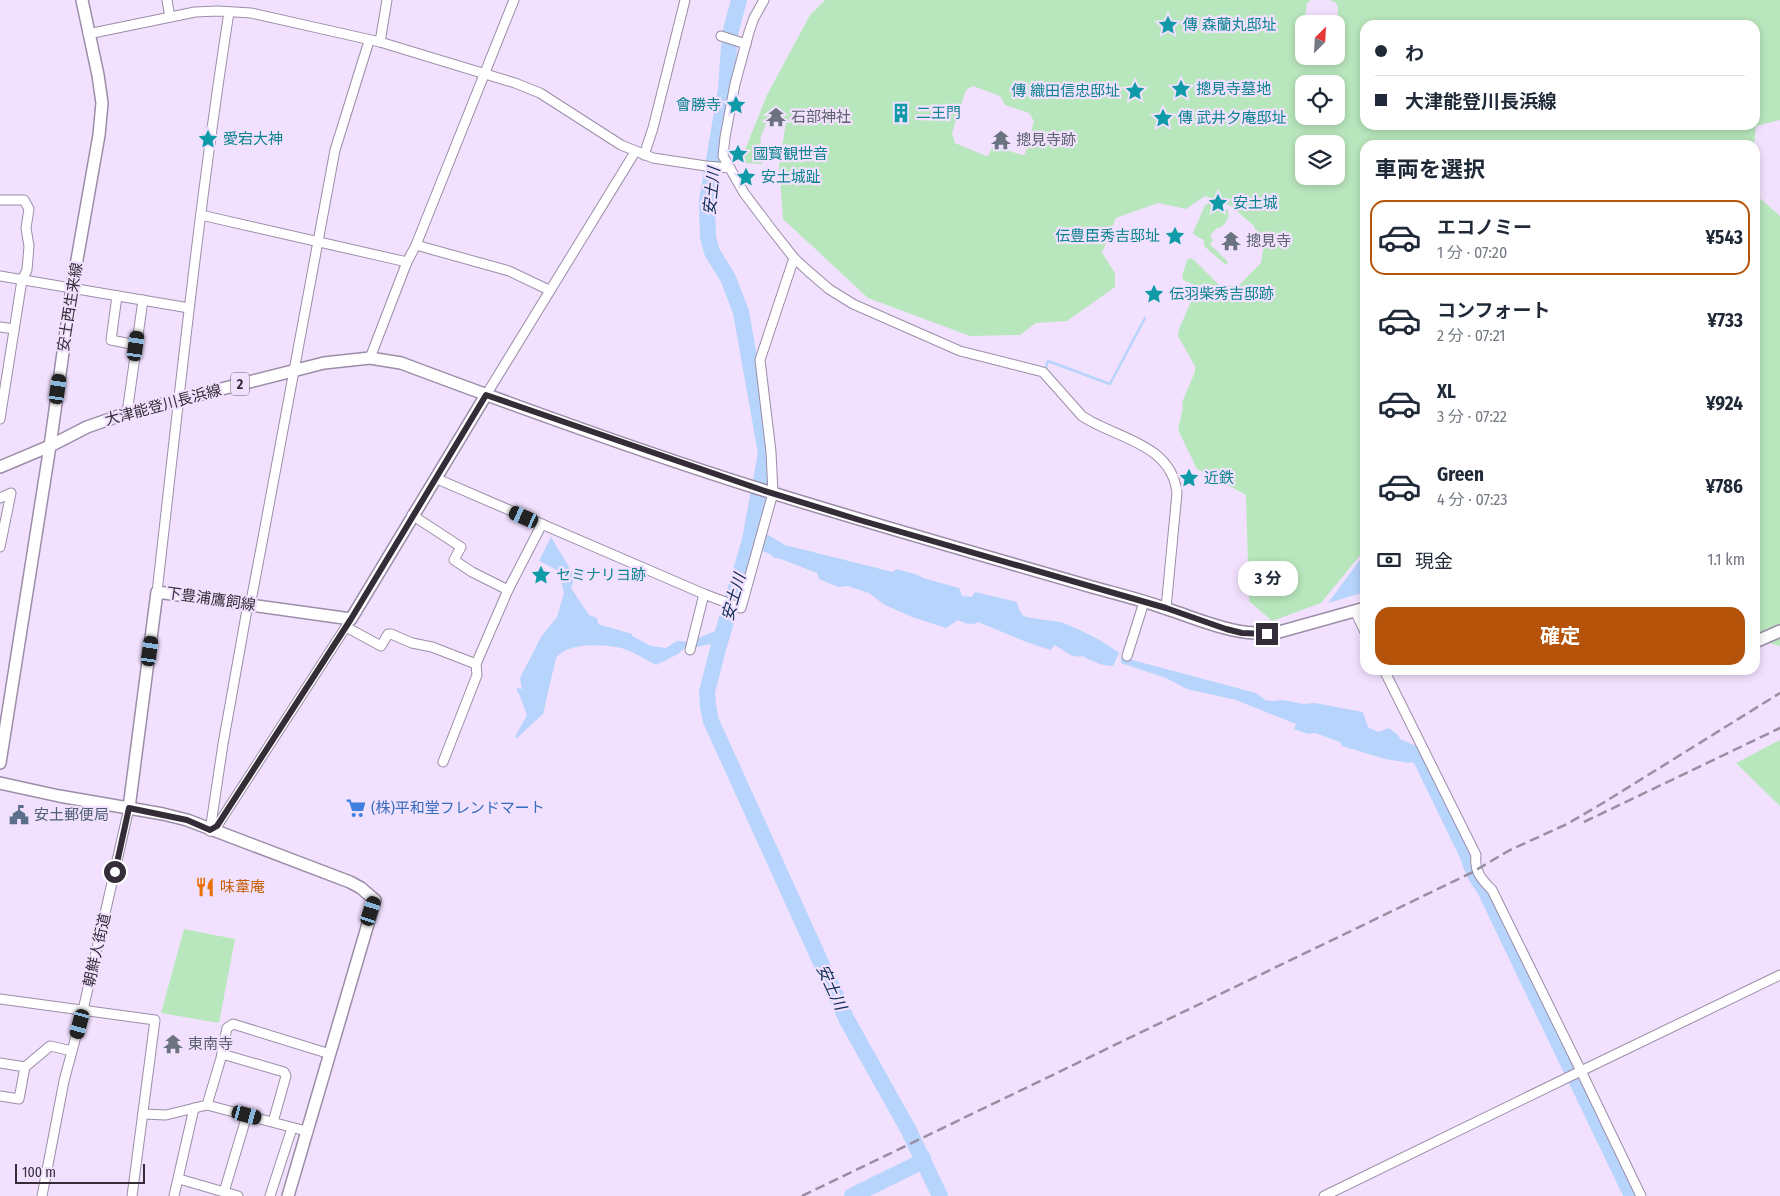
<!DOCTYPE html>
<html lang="ja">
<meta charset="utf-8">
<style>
:root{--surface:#fff;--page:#f6f6f7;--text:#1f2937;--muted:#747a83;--line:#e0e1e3;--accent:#b45309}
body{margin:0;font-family:"Fira Sans Condensed","Noto Sans JP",sans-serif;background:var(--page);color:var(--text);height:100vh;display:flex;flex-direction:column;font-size:19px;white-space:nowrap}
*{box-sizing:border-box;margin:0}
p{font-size:16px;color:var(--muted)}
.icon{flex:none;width:28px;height:28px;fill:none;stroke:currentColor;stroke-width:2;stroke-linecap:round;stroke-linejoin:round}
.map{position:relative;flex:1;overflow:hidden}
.side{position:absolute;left:1360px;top:140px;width:400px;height:535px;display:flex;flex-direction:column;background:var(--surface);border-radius:15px;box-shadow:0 2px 8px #0003}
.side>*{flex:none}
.top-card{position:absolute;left:1360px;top:20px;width:400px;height:110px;border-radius:15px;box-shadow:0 2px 8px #0003;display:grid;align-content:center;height:110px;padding:0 15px;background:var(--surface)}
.needle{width:32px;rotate:24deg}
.tools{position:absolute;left:1295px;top:15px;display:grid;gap:10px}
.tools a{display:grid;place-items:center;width:50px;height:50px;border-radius:10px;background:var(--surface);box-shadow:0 2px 8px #0003;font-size:25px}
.scale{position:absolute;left:15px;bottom:12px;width:130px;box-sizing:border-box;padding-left:5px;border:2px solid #342d38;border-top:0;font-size:14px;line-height:18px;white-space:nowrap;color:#342d38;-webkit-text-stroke:4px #f2e1fe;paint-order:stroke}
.end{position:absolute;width:22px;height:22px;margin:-11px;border:6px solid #342d38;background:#fff;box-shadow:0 0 0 2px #fff}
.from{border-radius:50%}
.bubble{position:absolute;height:35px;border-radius:15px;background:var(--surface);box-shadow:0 2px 8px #0003;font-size:16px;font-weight:700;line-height:35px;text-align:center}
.car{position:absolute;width:15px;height:30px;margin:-15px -8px;border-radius:6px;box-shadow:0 0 4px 1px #0007;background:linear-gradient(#222 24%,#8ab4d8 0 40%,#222 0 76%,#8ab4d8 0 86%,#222 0)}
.top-card b{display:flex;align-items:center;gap:18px;height:48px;font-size:19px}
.top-card b+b{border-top:1px solid var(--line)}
.top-card i{width:12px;height:12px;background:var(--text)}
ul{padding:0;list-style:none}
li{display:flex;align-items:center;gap:15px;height:75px;margin:0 10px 8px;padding:0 5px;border:2px solid transparent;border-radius:15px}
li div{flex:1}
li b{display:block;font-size:19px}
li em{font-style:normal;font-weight:700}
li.active{border-color:var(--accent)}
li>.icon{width:45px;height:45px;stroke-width:1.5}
h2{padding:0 15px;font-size:22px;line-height:60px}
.pay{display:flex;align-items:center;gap:12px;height:55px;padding:0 15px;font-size:19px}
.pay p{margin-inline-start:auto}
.cta{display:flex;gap:10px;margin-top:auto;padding:10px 15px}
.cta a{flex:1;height:58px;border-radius:15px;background:var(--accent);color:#fff;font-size:20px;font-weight:700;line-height:58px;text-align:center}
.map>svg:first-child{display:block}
</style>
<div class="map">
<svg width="1780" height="1196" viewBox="0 0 1780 1196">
<rect width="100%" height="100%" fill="#f2e1fe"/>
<g fill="#b9e7bd" fill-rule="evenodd">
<path d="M 825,0 L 1311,0 L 1307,3 L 1303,30 L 1304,56 L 1336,56 L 1338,7 L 1335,2 L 1329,0 L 1780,0 L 1780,120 L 1756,126 L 1754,145 L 1365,145 L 1365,551 L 1362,553 L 1321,603 L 1272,621 L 1249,601 L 1246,495 L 1197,469 L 1178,430 L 1183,408 L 1182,402 L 1195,372 L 1195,366 L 1178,336 L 1179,329 L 1196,290 L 1194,285 L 1183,280 L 1182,277 L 1187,260 L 1191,258 L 1194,260 L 1219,285 L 1238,286 L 1261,263 L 1263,250 L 1254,226 L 1231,206 L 1205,196 L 1186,209 L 1158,203 L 1116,218 L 1102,253 L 1115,273 L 1115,287 L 1067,321 L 1036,323 L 1020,335 L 970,336 L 868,298 L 783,219 L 779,166 L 786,122 L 782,120 L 784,114 L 774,109 L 772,110 L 761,136 L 760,149 L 762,164 L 744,163 L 744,152 L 767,95 L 810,15 ZM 1365,25 L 1755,25 L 1755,125 L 1365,125 ZM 1304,84 L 1336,84 L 1336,116 L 1304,116 ZM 973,86 L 1000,96 L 1005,105 L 1029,113 L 1034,121 L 1025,154 L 1022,155 L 994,146 L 992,148 L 988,156 L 986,156 L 955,143 L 952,133 L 966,90 ZM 1304,144 L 1336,144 L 1336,176 L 1304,176 Z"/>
<path d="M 1755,194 L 1780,216 L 1780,646 L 1755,639 Z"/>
<path d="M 1210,203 L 1228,210 C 1230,218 1226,223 1220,228 L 1217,228 L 1210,235 L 1213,240 L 1210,244 L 1228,262 L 1226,265 L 1204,246 L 1204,240 L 1196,236 L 1193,233 L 1205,205 Z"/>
<path d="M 1780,740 L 1780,806 L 1736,763 Z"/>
<path d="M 184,929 L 235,939 L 219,1023 L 161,1013 Z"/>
</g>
<g fill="#b7d4fc">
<path d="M 760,530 L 785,545 L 893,572 L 896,569 L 918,575 L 923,578 L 959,588 L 962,596 L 972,597 L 975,592 L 1017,602 C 1018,607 1020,613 1024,616 C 1029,619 1055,620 1063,623 C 1082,630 1103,641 1119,653 L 1113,666 C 1104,666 1092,662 1083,656 C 1069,659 1066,650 1054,645 L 1051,650 C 1026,643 1003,632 978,622 C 972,626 964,623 958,620 L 946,628 L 912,617 L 883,604 L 869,593 L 848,586 L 838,587 L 819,579 L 817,573 L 781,559 L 772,557 L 772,555 L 755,548 Z"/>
<path d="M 551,537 L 575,577 L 571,588 L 589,615 L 597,618 L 598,624 L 632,634 L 632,636 L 651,646 L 666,648 L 677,641 L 689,642 L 715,631 L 713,647 L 712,644 C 702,645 694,649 685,648 L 678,654 L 656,665 C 644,659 630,649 616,647 C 600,644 566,643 556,658 L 543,714 L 517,738 L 515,737 L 527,715 L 520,696 L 517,691 L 517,688 L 522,689 L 520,678 L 541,637 L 557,617 L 564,593 L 559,571 L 539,561 Z"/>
<path d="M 1362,557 L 1365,557 L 1365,592 L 1328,603 Z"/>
<path d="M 1121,657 L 1256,693 L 1265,700 L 1272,701 L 1283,700 L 1304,704 L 1315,703 L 1363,712 L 1368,727 L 1378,732 L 1389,728 C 1392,731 1397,733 1399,737 C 1405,746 1405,752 1417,756 L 1410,763 L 1385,759 L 1342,746 L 1340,742 L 1315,733 L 1308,734 L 1294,729 L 1296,724 L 1236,700 L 1187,689 L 1166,678 L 1121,663 Z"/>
</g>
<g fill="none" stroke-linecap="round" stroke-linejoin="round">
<path stroke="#b7d4fc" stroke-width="2.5" d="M 1045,370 L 1048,361 L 1110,384 L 1145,318"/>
<g stroke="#b7d4fc" stroke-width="16">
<path d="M 739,0 L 730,34 L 726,89 L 707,201 L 708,237 L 712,252 L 728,278 L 741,312 L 766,453 L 750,540 L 718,649 L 707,692 L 708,706 L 711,721 L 847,1020 L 908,1129 L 940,1196"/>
<path d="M 1388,743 L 1415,754 L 1421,759 L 1468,856 C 1471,868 1476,878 1484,888 L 1632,1196"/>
<path d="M 852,1196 L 915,1165 L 923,1158"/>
</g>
<defs>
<g id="minor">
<path d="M 167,0 L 170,17"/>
<path d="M 764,0 L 754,18 L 749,32 L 735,84 L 725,137 L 723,156 L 744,193 L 772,230 L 794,258 L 808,271 L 829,289 L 853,304 L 960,351 L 1043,372 L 1082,416 C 1114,438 1172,443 1177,493 L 1166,608"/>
<path d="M 88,34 L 195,12 L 218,11 L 251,13 L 380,42 L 515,83 L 540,93 L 621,145 L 653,158 L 706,166 L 730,168"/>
<path d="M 721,36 L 746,44"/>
<path d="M 380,42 L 387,0"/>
<path d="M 644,155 L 653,128 L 685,0"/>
<path d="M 0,200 L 24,200 L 29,209 L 26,228 L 29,246 L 27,270 L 22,280 L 0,419"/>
<path d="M 201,215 L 407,262 L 416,245 L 514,0"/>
<path d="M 416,245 L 509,271 L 549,290"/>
<path d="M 0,276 L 189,308"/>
<path d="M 117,296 L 111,340 L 136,345"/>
<path d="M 0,327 L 14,329"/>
<path d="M 370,358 L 407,262"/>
<path d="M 486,395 L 635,152"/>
<path d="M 127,413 L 143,300"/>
<path d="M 435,478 L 704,594 L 741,608 L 773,493 L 771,452 L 760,360 L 794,258"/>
<path d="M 0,498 L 11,493 L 0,547"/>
<path d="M 412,515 L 461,547 L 454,560 L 472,572 L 508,590"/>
<path d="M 157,592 C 179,399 199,205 229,12"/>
<path d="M 1355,611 L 1365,632"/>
<path d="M 346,627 L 381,646 L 388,634 L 391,634 L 412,643 L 432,647 L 476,664"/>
<path d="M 690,650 L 704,594"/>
<path d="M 1127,656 L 1144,602"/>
<path d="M 443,762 L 477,675 L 476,664 L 508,590 L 542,524"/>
<path d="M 210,831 L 223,744 L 248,604 L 251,601 L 262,543 L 335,150 L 369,41"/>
<path d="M 210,831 L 217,826 L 351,619"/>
<path d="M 0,999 L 155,1020 L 132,1196"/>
<path d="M 222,1054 L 284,1072 L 286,1076 L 273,1122"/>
<path d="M 0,1063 L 25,1067 L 19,1099 L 0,1096"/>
<path d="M 25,1067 L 50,1046 L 72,1051"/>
<path d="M 207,1105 L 221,1058 L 227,1028 L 233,1024 L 330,1054"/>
<path d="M 143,1114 L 166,1115 L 207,1105 L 306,1131"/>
<path d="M 179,1179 L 238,1196"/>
<path d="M 224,1192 L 247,1115"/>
<path d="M 42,1196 L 64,1081 L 83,1010 L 129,808"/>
<path d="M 174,1196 L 194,1108"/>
<path d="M 270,1196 L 292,1128"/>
<path d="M 1324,1196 L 1581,1071 L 1492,890 C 1481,879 1474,871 1476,855 L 1384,670"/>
<path d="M 1641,1196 L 1581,1071 L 1780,975"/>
</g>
<g id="major">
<path d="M 0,467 L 50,446 L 87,427 L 127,413 L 324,363 L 370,358 L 401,363 C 521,408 641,452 763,490 C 872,524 982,555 1092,587 C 1117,594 1143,600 1167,609 C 1204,621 1239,638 1279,632 L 1365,608"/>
<path d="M 1755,642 L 1780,631"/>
<path d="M 0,763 L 50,446 L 72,288 L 99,135 L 102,103 L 98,75 L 82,0"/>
<path d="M 0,783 L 59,796 L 163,814 L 187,820 L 350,882 L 361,888 L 375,900 L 288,1196"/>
<path d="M 129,808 L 157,592 L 351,619 L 486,395"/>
</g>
</defs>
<use href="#minor" stroke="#9c8da8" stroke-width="11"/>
<use href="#major" stroke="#9c8da8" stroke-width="14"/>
<use href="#minor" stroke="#fff" stroke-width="9"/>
<use href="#major" stroke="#fff" stroke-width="11"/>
<g stroke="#9b8ea3" stroke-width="2.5" stroke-dasharray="10 5" stroke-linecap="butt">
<path d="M 1584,822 L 1780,728"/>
<path d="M 802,1196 L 1471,873 L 1510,850 L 1567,824 L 1603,803 L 1780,693"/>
</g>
</g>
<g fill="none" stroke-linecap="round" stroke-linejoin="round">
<path stroke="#342d38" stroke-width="6" d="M 115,872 L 129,808 L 187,820 L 210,830 L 217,826 L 351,619 L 486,395 L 762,490 L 856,519 L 1166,608 L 1226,629 L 1242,633 L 1267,634"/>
</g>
<defs>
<symbol id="sight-bare" viewBox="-9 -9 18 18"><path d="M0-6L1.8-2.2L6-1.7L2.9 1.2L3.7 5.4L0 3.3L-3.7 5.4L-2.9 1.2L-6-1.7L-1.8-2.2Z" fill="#0f9aa8" stroke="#f2e1fe" stroke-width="2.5" paint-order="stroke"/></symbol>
<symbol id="building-bare" viewBox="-9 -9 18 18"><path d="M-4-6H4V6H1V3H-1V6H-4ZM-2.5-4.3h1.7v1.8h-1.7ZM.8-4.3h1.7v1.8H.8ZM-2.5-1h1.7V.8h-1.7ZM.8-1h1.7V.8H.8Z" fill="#0f9aa8" stroke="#f2e1fe" stroke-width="2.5" paint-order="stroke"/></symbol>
<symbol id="temple-bare" viewBox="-9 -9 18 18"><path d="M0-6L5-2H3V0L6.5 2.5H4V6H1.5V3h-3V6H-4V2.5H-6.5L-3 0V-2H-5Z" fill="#6b7280" stroke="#f2e1fe" stroke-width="2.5" paint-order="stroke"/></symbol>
<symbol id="supermarket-bare" viewBox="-9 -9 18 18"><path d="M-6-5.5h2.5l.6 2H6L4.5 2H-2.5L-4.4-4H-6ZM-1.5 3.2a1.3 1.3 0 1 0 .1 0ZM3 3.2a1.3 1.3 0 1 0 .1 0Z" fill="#3f7fe0" stroke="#f2e1fe" stroke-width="2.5" paint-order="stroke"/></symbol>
<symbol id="civic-bare" viewBox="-9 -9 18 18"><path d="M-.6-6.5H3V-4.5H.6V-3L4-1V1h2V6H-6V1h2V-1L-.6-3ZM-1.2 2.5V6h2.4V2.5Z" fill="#5c6f8a" stroke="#f2e1fe" stroke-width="2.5" paint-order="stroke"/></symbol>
<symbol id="restaurant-bare" viewBox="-9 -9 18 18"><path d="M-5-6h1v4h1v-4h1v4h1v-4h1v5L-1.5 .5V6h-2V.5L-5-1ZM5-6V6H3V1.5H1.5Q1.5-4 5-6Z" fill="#e8710a" stroke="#f2e1fe" stroke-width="2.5" paint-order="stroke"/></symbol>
</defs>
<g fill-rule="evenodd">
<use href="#sight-bare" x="1154" y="11" width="28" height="28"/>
<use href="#sight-bare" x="1167" y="75" width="28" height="28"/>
<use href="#sight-bare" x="1121" y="77" width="28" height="28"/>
<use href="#sight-bare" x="722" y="91" width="28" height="28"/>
<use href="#building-bare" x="887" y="99" width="28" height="28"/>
<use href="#temple-bare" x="762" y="103" width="28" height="28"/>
<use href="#sight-bare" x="1149" y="104" width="28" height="28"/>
<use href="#sight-bare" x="194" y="125" width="28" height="28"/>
<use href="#temple-bare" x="987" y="126" width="28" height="28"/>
<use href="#sight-bare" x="724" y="140" width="28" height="28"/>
<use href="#sight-bare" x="732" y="163" width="28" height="28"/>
<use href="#sight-bare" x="1204" y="189" width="28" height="28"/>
<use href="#sight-bare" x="1161" y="222" width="28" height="28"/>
<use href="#temple-bare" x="1217" y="227" width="28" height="28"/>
<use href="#sight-bare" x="1140" y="280" width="28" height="28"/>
<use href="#sight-bare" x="1175" y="464" width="28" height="28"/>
<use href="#sight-bare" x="527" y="561" width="28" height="28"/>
<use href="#supermarket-bare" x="342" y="794" width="28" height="28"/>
<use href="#civic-bare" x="5" y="801" width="28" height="28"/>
<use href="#restaurant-bare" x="191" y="873" width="28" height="28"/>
<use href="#temple-bare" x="159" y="1030" width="28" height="28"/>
</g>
<g text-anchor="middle" stroke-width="4.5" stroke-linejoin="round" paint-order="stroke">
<rect fill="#f2e1fe" stroke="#6d6373" stroke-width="1" x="231" y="372.5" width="18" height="23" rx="4"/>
<g font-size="14" font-weight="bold" fill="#342d38">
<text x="240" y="389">2</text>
</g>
<g font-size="15" fill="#0d838f" stroke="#f2e1fe" text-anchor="start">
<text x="1183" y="30">傳 森蘭丸邸址</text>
<text x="1196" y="94">摠見寺墓地</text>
<text x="1120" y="96" text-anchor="end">傳 織田信忠邸址</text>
<text x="721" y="110" text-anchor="end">會勝寺</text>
<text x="916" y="118">二王門</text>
<text x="1178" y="123">傳 武井夕庵邸址</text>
<text x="223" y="144">愛宕大神</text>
<text x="753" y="159">國寳観世音</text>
<text x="761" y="182">安土城趾</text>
<text x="1233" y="208">安土城</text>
<text x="1160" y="241" text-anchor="end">伝豊臣秀吉邸址</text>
<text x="1169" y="299">伝羽柴秀吉邸跡</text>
<text x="1204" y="483">近鉄</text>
<text x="556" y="580">セミナリヨ跡</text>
</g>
<g font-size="15" fill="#5b616d" stroke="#f2e1fe" text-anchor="start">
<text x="791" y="122">石部神社</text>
<text x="1016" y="145">摠見寺跡</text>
<text x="1246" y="246">摠見寺</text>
<text x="188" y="1049">東南寺</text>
</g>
<g font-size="15" fill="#342d38" stroke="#f2e1fe">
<text transform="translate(70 307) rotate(-81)" y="5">安土西生来線</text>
<text transform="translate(163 405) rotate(-15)" y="5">大津能登川長浜線</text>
<text transform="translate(211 599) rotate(8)" y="5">下豊浦鷹飼線</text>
<text transform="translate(97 950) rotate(-77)" y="5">朝鮮人街道</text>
</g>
<g font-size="15" fill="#366cbe" stroke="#f2e1fe" text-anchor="start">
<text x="371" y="813">(株)平和堂フレンドマート</text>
</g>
<g font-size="15" fill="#4e5e75" stroke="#f2e1fe" text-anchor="start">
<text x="34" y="820">安土郵便局</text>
</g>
<g font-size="15" fill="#c56008" stroke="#f2e1fe" text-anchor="start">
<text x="220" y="892">味葦庵</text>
</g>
<g font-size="16" font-style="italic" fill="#0b2a53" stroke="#f2e1fe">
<text transform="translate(711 191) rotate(-84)" y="6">安土川</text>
<text transform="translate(733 597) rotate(-74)" y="6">安土川</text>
<text transform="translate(832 987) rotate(65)" y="6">安土川</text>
</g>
</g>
</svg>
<div class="tools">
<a><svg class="needle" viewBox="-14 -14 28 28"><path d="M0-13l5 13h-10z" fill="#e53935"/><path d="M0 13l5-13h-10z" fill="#747a83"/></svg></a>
<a><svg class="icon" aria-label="locate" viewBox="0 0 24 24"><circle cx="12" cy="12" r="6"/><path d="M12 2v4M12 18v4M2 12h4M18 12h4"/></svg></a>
<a><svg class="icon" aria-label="layers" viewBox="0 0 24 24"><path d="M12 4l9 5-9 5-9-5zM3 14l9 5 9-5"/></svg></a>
</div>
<div class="scale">100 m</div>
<i class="end from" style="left:115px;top:872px"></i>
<i class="end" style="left:1267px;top:634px"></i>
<div class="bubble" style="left:1238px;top:561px;width:60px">3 分</div>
<i class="car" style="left:136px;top:346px;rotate:8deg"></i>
<i class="car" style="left:58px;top:389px;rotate:8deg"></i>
<i class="car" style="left:524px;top:517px;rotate:294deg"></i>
<i class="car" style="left:150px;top:651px;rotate:8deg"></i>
<i class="car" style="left:371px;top:911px;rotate:18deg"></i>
<i class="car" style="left:80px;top:1024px;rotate:195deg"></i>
<i class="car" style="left:247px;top:1115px;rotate:105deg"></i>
<div class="top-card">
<b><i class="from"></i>わ</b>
<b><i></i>大津能登川長浜線</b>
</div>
<section class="side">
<h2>車両を選択</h2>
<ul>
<li class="active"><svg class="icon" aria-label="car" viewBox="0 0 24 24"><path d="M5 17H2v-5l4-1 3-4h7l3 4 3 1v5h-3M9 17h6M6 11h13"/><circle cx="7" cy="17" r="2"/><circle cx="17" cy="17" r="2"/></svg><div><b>エコノミー</b><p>1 分 · 07:20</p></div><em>¥543</em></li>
<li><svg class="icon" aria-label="car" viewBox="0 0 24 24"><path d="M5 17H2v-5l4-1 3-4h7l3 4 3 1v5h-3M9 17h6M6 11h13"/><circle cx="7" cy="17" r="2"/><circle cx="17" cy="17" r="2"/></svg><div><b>コンフォート</b><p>2 分 · 07:21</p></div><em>¥733</em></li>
<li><svg class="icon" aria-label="car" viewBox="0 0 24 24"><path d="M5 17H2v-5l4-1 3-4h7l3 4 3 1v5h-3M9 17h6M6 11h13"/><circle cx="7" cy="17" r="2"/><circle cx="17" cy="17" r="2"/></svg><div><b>XL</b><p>3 分 · 07:22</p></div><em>¥924</em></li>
<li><svg class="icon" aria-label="car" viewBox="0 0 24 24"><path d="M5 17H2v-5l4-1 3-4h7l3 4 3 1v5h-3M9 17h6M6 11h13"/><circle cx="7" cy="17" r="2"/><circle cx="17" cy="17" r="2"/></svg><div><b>Green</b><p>4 分 · 07:23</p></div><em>¥786</em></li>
</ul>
<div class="pay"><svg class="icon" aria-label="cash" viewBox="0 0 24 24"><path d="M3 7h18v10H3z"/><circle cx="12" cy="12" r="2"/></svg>現金<p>1.1 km</p></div>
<div class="cta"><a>確定</a></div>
</section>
</div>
